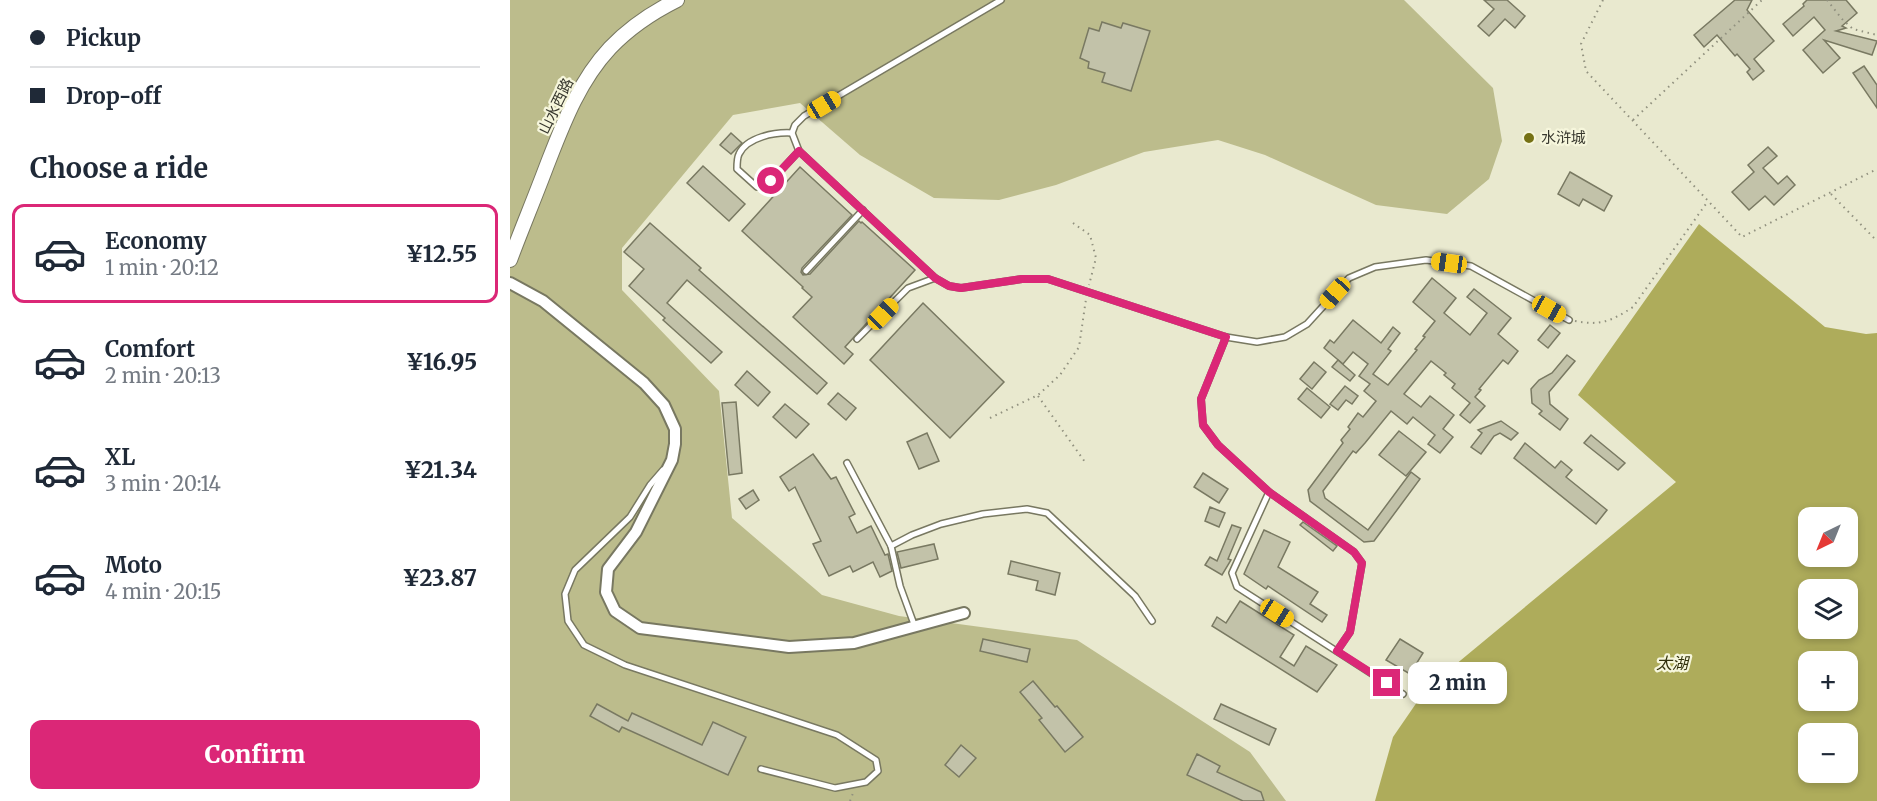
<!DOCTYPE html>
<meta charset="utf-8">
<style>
:root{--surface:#fff;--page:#f2f2f3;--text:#1f2937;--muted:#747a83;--line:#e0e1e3;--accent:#db2777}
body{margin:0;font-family:Merriweather,"Noto Sans SC",serif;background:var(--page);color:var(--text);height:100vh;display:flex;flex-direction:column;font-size:22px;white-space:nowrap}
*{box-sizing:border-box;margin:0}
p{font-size:20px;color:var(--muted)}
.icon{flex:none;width:33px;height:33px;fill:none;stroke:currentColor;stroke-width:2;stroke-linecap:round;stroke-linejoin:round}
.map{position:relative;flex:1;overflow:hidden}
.details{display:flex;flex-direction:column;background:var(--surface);width:510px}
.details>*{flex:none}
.top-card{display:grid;align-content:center;height:132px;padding:0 30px;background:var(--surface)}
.needle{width:39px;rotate:223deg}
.fabs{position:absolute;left:1288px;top:507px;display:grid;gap:12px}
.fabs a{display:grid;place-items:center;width:60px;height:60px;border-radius:12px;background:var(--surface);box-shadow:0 3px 9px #0003;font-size:30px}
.end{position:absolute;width:27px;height:27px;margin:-14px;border:8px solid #db2777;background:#fff;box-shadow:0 0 0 3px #fff}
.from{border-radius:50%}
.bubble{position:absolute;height:42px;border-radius:12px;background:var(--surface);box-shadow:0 3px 9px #0003;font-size:20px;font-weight:800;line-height:42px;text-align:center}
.car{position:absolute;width:18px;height:36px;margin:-18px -9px;border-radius:8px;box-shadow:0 0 4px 2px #0007;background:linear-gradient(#f5c518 24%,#345 0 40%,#f5c518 0 76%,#345 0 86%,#f5c518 0)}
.top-card b{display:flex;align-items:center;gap:21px;height:57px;font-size:22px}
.top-card b+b{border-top:2px solid var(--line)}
.top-card i{width:15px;height:15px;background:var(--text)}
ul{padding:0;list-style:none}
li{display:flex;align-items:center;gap:18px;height:99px;margin:0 12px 9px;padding:0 18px;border:3px solid transparent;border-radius:12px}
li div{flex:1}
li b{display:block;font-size:22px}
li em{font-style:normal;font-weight:800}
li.selected{border-color:var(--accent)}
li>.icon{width:54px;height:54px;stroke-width:1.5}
h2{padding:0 30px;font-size:27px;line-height:72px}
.primary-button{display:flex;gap:12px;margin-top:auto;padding:12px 30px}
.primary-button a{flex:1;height:69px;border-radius:12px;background:var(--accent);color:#fff;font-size:24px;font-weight:800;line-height:69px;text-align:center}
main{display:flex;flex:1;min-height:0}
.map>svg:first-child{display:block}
</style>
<main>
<section class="details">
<div class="top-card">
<b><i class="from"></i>Pickup</b>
<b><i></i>Drop-off</b>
</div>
<h2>Choose a ride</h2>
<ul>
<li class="selected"><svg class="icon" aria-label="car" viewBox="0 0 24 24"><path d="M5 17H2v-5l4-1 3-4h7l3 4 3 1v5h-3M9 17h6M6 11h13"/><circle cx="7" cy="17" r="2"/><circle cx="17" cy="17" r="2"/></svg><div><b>Economy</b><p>1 min · 20:12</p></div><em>¥12.55</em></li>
<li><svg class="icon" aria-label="car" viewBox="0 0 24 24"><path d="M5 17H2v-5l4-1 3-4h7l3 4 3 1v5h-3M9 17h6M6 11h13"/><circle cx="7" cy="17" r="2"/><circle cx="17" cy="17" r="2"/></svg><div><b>Comfort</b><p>2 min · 20:13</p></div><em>¥16.95</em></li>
<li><svg class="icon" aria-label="car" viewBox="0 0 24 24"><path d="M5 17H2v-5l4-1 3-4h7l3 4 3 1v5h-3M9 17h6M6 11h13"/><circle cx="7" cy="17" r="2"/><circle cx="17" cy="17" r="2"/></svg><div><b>XL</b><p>3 min · 20:14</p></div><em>¥21.34</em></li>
<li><svg class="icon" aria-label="car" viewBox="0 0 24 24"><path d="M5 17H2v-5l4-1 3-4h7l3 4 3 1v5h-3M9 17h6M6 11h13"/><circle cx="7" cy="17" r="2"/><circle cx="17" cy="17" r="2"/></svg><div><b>Moto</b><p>4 min · 20:15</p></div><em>¥23.87</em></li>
</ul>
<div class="primary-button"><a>Confirm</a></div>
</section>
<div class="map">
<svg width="1367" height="801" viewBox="0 0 1367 801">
<rect width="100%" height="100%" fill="#e9e9cf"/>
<path fill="#bcbc8c" d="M 0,0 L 894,0 L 983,88 L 992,141 L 979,179 L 937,214 L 866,205 L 755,155 L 708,140 L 634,152 L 546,185 L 489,200 L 424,198 L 350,155 L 290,103 L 223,115 L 112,248 L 112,290 L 209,391 L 222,518 L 312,595 L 389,616 L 567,640 L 740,752 L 776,801 L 0,801 Z"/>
<path fill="#aeac5b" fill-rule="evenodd" d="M 1189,224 L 1315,327 L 1356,334 L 1367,333 L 1367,801 L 865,801 L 883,737 L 916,689 L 1166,482 L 1068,395 ZM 1299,518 L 1338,518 L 1338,556 L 1299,556 ZM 1299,590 L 1338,590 L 1338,628 L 1299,628 ZM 1299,662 L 1338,662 L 1338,700 L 1299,700 ZM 1299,734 L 1338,734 L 1338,772 L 1299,772 Z"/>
<g fill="#c2c2a9" stroke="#797962" stroke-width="1.5">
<path d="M 974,0 L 997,0 L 1015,16 L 1005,28 L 995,19 L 979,36 L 968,26 L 984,9 Z"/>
<path d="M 1225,0 L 1242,0 L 1237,10 L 1264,41 L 1244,59 L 1254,71 L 1243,80 L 1237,72 L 1240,69 L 1227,54 L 1225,56 L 1207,35 L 1194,47 L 1184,35 Z"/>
<path d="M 1297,0 L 1336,0 L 1347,13 L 1332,26 L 1336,28 L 1326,31 L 1367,41 L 1362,55 L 1314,40 L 1330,58 L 1313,73 L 1293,50 L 1315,30 L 1304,17 L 1283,36 L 1273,24 L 1294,6 L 1293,4 Z"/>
<path d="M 592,22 L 611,28 L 613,23 L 640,31 L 621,91 L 592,82 L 595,73 L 578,68 L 579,62 L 570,58 L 579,28 L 589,31 Z"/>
<path d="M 1354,66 L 1367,85 L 1367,108 L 1343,73 Z"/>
<path d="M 221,133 L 232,143 L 221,154 L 210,145 Z"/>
<path d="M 1258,147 L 1267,156 L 1253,168 L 1268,184 L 1277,176 L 1285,185 L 1264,205 L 1255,196 L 1239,210 L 1222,192 L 1244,172 L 1238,165 Z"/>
<path d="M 193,166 L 235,204 L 219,221 L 177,183 Z"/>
<path d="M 290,167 L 342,215 L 292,268 L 291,272 L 293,275 L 300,274 L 349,221 L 351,223 L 352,222 L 405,270 L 335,347 L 343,354 L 334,364 L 283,317 L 302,297 L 292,288 L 293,287 L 232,231 Z"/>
<path d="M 1060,172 L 1102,196 L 1094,211 L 1073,199 L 1069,206 L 1048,194 Z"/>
<path d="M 140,223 L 191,268 L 189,270 L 317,383 L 307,394 L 177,280 L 157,303 L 212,352 L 201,363 L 153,320 L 155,318 L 119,286 L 134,269 L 114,252 Z"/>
<path d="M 922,278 L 946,298 L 934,313 L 960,335 L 977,313 L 957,297 L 964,289 L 1001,318 L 988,334 L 1008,351 L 998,364 L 993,360 L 969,389 L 971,390 L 965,397 L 975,406 L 960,423 L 950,415 L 960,403 L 942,388 L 945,384 L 934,375 L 936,373 L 921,361 L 894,394 L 911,407 L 920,396 L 944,415 L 933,429 L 943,437 L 930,453 L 918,444 L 925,435 L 903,417 L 897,424 L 881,411 L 855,443 L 846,453 L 843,451 L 813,491 L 815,498 L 858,530 L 901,472 L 910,479 L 864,541 L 854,542 L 800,501 L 798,490 L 833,443 L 831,440 L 840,429 L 838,427 L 848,413 L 853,417 L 866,401 L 854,391 L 860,384 L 849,376 L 858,364 L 843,352 L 833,364 L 814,348 L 820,340 L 824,343 L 843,320 L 871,343 L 883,327 L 890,333 L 878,349 L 881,351 L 863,374 L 878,385 L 907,350 L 905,349 L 915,337 L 913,336 L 925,321 L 903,302 Z"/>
<path d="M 413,303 L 494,382 L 440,438 L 360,360 Z"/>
<path d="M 1040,325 L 1050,333 L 1038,348 L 1028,340 Z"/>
<path d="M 1057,355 L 1065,361 L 1039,392 L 1040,404 L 1058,419 L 1050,430 L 1029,414 L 1032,411 L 1022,403 L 1021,389 L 1029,380 L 1042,373 Z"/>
<path d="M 828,360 L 845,375 L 840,381 L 822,367 Z"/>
<path d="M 804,362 L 816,372 L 802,389 L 790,379 Z"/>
<path d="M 237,371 L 260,392 L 248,406 L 225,385 Z"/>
<path d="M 835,386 L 848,396 L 842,404 L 836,400 L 828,410 L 820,404 Z"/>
<path d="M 797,388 L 820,407 L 811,418 L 788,399 Z"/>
<path d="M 328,393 L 346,408 L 336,420 L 318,404 Z"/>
<path d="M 226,402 L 232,473 L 219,475 L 212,403 Z"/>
<path d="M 275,404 L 299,424 L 286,438 L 263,417 Z"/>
<path d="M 991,421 L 1008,433 L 1001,440 L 990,433 L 984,436 L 971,454 L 961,447 L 972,433 L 968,430 Z"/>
<path d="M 889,431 L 916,452 L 896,476 L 869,455 Z"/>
<path d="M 417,433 L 429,461 L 409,469 L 397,442 Z"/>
<path d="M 1081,435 L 1115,463 L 1108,470 L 1074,443 Z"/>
<path d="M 1015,443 L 1045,468 L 1051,461 L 1062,470 L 1056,477 L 1097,510 L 1086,524 L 1004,458 Z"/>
<path d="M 303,454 L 321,479 L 326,477 L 345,514 L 339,517 L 347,533 L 361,526 L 375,555 L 378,554 L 382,571 L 370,577 L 363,562 L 343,572 L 340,566 L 319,576 L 303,544 L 311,541 L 285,487 L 279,491 L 270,477 Z"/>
<path d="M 693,473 L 718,489 L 709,503 L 684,487 Z"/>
<path d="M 243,490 L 249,500 L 236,509 L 229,499 Z"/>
<path d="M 700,507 L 715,513 L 709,527 L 695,521 Z"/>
<path d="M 793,522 L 827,546 L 823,551 L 790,525 Z"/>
<path d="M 722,525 L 731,528 L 718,559 L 721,560 L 712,575 L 695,565 L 700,557 L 707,561 Z"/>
<path d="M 754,530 L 780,542 L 768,567 L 808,592 L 800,604 L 817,615 L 812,622 L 758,586 L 756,589 L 734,574 Z"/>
<path d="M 424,544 L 428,559 L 391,568 L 387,552 Z"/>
<path d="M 501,561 L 550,573 L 545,595 L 526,590 L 528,581 L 498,574 Z"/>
<path d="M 730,601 L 784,635 L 770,657 L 784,666 L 796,646 L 827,665 L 807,692 L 702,626 L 707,617 L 716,623 Z"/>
<path d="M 473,639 L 520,649 L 517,662 L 470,651 Z"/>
<path d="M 890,639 L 913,653 L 900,674 L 876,660 Z"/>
<path d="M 523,681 L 545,707 L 547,706 L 573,737 L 555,752 L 529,720 L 532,718 L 510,692 Z"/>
<path d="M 87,704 L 118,721 L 122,713 L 192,745 L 203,722 L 236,737 L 218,775 L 112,727 L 109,732 L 80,716 Z"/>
<path d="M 711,704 L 766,729 L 759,745 L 704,719 Z"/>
<path d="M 451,745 L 466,758 L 449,777 L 435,765 Z"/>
<path d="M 687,754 L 710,766 L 707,772 L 751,792 L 754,801 L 733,801 L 677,775 Z"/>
</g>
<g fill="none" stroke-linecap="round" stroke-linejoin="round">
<defs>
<g id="service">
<path d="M 491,0 L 294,116 L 285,125 L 282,133 L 289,151 L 425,278 L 439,286 L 451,288 L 512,279 L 538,279 L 716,337 L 747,342 L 775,337 L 797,324 L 839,278 L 865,267 L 916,260 L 961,266 L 1059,320"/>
<path d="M 282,133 C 265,132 237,137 229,154 C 227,158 227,165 227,169 L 247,187 L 261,181 L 289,151"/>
<path d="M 296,271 L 353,210"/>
<path d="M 716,337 L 691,399 L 693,425 L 708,445 L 759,492 L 722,573 L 727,587 L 893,694"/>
<path d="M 347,339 L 398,288 L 425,278"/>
<path d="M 337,463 L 381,546 L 390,586 L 405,627"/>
<path d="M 153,470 L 140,485 L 120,517 L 65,570 L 55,594 L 58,621 L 74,645 L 115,665 L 327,735 L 366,760 L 368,771 L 356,782 L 325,788 L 251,769"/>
<path d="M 759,492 L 844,552 L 852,563 L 840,632 L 827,651"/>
<path d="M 381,546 L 402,535 L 431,524 L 473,514 L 517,509 L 537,513 L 625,596 L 642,621"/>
</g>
<path id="minor" d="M 0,283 L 33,301 L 134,383 L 154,405 L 165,429 L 165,444 L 162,460 L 126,532 L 98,569 L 96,592 L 105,611 L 130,628 L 279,647 L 344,643 L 454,613"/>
<path id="tertiary" d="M 0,260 C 12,228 25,197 37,165 C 53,124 69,81 100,48 C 120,27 141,13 167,0"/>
</defs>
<use href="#service" stroke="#787861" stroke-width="8"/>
<use href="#minor" stroke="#787861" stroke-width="14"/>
<use href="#tertiary" stroke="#787861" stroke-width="16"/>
<g stroke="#91917f" stroke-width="2" stroke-dasharray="1.5 4.5" stroke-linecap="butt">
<path d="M 1093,0 L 1071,44 L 1076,71 L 1232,237 L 1367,169"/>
<path d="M 1317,0 L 1332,19 L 1343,29 L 1367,35"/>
<path d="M 1123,120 L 1252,0"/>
<path d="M 1321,194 L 1367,241"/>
<path d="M 563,223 L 580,235 L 586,258 L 579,285"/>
<path d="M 1065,321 C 1090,326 1102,321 1123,307 L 1198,201"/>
<path d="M 528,396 L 575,462"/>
<path d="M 480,418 L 528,395 L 550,375 L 569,347 L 576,299"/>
<path d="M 340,801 L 343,793"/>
</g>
<use href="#service" stroke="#fff" stroke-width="5"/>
<use href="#minor" stroke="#fff" stroke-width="10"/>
<use href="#tertiary" stroke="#fff" stroke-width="14"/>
</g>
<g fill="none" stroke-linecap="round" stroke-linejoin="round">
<path stroke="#db2777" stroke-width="8" d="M 261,181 L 289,151 L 425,278 L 439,286 L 451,288 L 512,279 L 538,279 L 716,337 L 691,399 L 693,425 L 708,445 L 759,492 L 844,552 L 852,563 L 840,632 L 827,651 L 877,683"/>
</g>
<circle fill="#757114" stroke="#f6f6dc" stroke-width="2" cx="1019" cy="138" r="6"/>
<g text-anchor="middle" stroke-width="4.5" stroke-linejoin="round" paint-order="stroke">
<g font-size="15" fill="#39392f" stroke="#f6f6dc">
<text transform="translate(46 106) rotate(-64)" y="5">山水西路</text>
</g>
<g font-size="15" fill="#39392f" stroke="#f6f6dc" text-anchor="start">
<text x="1031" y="143">水浒城</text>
</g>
<g font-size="16" font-style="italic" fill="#31300c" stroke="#f6f6dc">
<text x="1162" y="669">太湖</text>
</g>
</g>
</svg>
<div class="fabs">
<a><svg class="needle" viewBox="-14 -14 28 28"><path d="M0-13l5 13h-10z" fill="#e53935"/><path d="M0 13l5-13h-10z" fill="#747a83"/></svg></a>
<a><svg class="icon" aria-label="layers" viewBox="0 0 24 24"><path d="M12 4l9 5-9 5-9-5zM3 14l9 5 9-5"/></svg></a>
<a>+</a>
<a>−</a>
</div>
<i class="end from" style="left:261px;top:181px"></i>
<i class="end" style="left:877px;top:683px"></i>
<div class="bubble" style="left:898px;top:662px;width:99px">2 min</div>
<i class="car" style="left:314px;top:105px;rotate:59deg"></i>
<i class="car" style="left:939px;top:263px;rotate:278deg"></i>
<i class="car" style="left:825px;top:293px;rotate:222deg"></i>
<i class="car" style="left:1039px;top:309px;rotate:119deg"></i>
<i class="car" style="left:373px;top:314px;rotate:44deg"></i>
<i class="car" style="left:767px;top:613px;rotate:122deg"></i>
</div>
</main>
